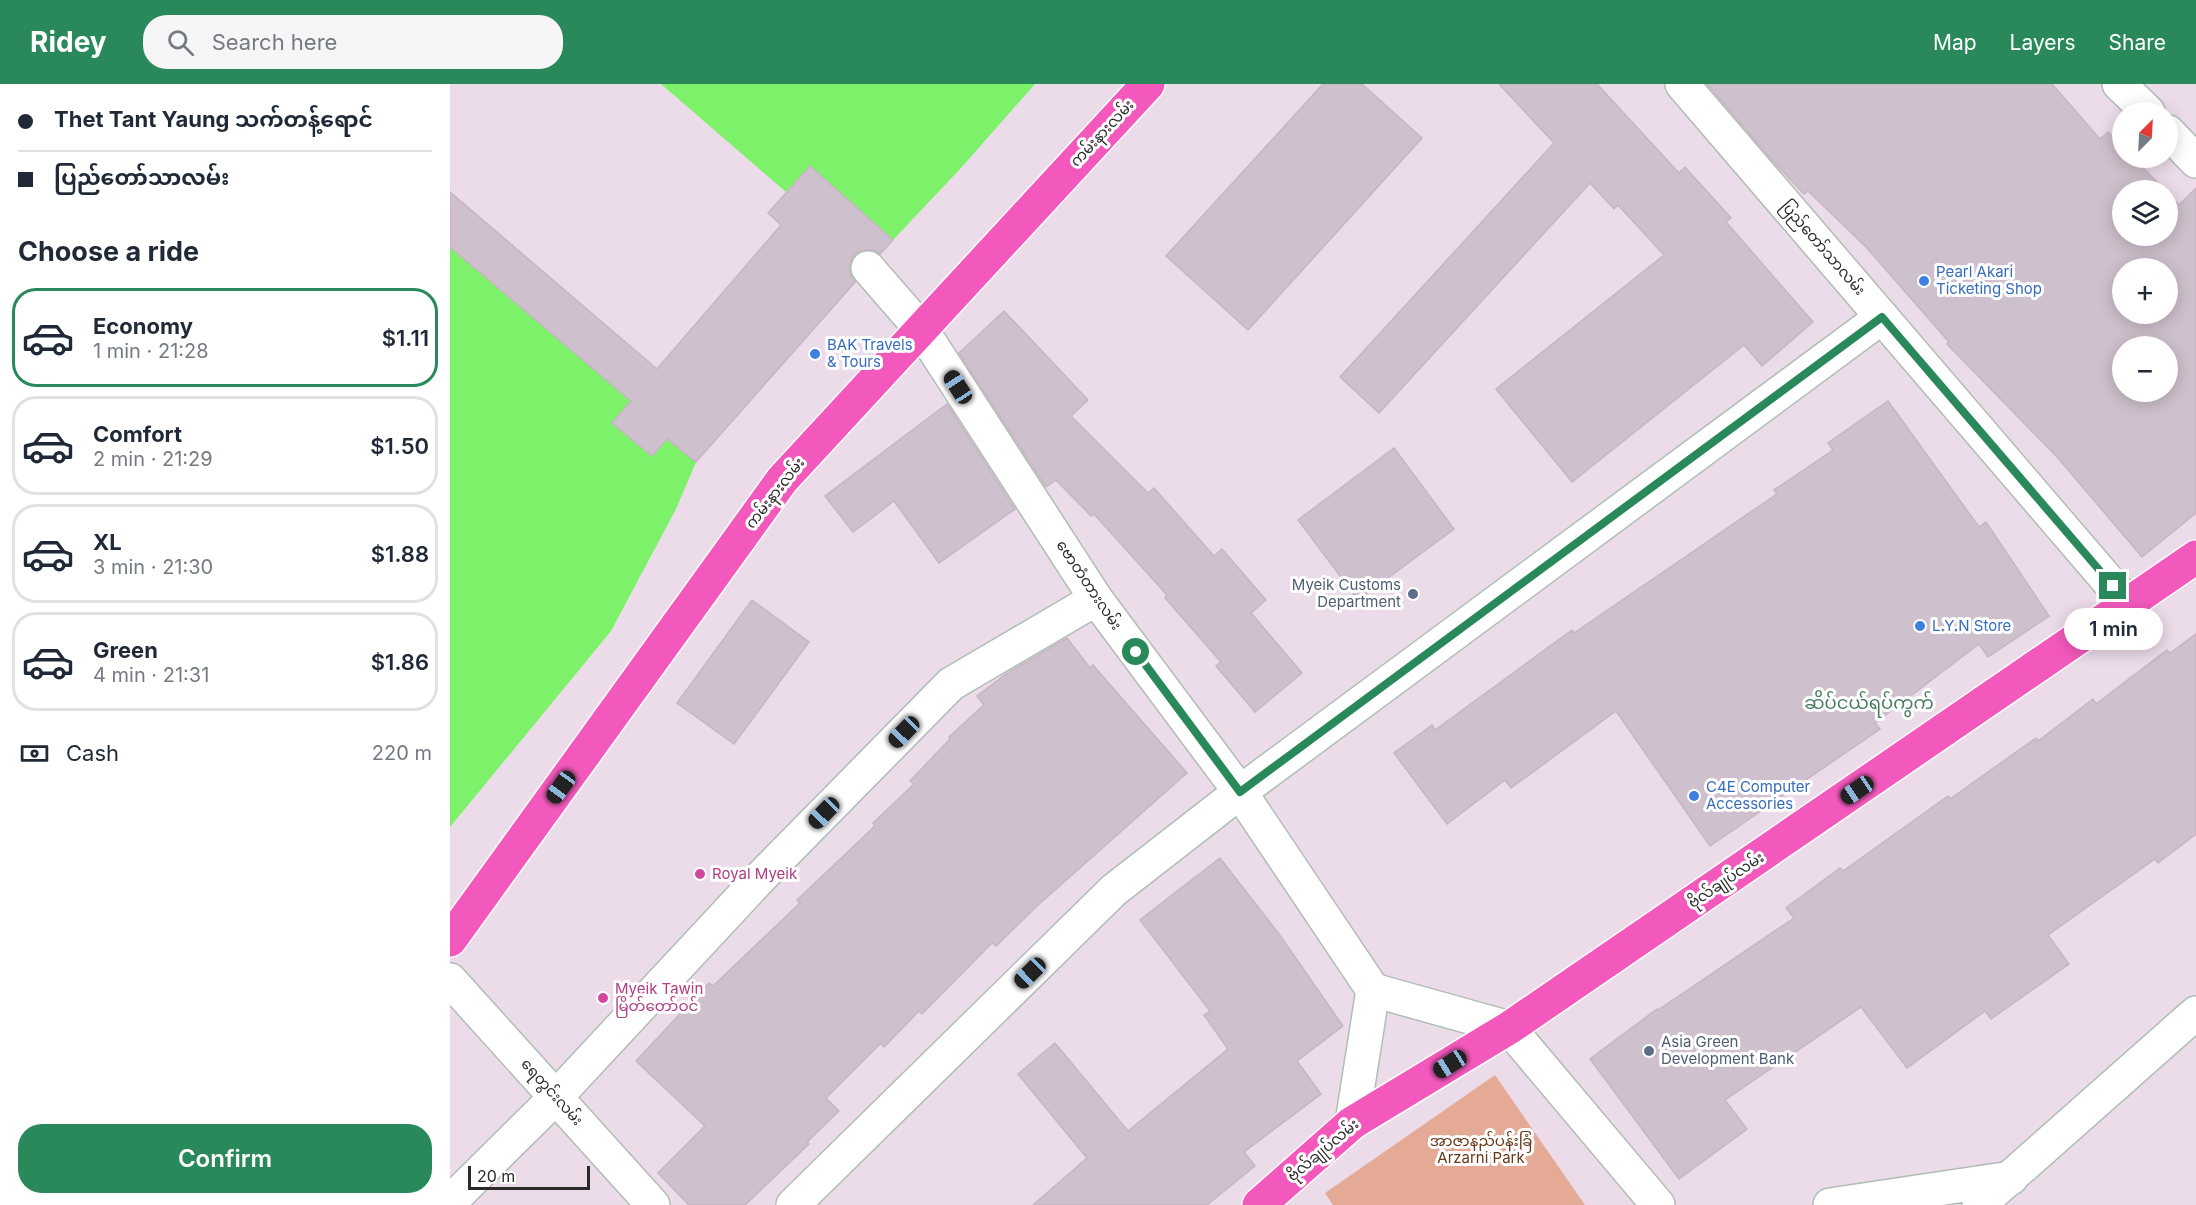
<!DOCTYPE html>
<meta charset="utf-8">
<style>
:root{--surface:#fff;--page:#f6f6f7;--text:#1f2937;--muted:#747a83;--line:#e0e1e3;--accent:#2a895b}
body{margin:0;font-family:Inter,"Noto Sans Myanmar",sans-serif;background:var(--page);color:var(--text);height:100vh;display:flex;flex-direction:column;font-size:22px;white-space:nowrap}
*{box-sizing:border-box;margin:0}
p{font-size:20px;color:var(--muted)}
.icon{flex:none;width:33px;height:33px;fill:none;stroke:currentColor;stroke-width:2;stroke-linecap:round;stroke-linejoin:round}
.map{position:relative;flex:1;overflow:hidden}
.drawer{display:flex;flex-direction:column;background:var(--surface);width:450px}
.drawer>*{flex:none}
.banner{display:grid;align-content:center;height:132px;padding:0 18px;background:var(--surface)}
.needle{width:39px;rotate:24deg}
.buttons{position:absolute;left:1662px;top:18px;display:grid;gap:12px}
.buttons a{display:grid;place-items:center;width:66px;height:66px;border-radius:50%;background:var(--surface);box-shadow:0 3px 15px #0003;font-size:30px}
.scale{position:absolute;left:18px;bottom:15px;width:122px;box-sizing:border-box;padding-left:6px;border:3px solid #2a2a2a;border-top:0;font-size:16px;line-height:21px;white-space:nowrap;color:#2a2a2a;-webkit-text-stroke:4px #fff;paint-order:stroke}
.end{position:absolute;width:27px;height:27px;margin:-14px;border:8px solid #2a895b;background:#fff;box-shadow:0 0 0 3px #fff}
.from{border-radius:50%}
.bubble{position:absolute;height:42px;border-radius:21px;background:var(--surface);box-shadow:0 3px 15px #0003;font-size:20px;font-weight:600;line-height:42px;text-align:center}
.car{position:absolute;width:18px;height:36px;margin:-18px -9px;border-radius:8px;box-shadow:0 0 4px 2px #0007;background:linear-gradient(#222 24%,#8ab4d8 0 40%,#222 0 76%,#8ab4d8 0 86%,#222 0)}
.banner b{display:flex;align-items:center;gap:21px;height:57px;font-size:22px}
.banner b+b{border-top:2px solid var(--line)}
.banner i{width:15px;height:15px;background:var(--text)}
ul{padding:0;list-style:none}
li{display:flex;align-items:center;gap:18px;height:99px;margin:0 12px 9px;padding:0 6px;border:3px solid var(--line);border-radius:24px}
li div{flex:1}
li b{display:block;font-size:22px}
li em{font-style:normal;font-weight:600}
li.selected{border-color:var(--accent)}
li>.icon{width:54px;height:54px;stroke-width:1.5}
h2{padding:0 18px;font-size:27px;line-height:72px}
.pay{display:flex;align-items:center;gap:15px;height:66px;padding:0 18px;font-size:22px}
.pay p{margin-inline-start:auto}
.action{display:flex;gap:12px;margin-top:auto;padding:12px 18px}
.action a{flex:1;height:69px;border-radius:24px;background:var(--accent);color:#fff;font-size:24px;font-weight:600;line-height:69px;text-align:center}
header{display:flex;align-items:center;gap:36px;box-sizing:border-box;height:84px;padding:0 30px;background:var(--accent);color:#fff}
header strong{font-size:28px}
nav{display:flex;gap:33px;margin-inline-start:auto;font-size:21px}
.search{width:420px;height:54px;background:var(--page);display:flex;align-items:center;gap:15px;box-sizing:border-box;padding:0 21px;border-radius:24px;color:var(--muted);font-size:22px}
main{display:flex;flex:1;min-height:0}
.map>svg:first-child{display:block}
</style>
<header>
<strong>Ridey</strong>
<div class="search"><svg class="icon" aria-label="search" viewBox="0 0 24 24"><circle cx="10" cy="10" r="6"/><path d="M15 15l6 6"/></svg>Search here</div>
<nav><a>Map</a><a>Layers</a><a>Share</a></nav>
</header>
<main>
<section class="drawer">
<div class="banner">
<b><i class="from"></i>Thet Tant Yaung သက်တန့်ရောင်</b>
<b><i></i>ပြည်တော်သာလမ်း</b>
</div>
<h2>Choose a ride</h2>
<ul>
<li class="selected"><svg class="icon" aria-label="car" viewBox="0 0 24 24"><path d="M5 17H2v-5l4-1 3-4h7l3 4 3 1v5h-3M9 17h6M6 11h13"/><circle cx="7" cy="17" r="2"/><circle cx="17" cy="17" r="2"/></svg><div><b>Economy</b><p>1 min · 21:28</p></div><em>$1.11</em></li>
<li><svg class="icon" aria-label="car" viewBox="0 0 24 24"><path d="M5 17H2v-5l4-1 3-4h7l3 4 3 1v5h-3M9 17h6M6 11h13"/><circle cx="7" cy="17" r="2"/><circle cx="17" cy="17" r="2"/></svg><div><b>Comfort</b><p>2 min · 21:29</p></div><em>$1.50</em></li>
<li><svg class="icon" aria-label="car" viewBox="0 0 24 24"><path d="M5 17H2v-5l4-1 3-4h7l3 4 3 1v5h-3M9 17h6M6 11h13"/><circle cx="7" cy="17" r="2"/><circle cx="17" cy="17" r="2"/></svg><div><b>XL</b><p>3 min · 21:30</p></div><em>$1.88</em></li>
<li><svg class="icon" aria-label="car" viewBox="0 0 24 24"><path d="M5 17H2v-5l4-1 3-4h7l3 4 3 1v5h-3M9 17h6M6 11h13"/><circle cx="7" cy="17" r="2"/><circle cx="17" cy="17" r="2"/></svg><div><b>Green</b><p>4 min · 21:31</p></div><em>$1.86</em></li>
</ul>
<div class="pay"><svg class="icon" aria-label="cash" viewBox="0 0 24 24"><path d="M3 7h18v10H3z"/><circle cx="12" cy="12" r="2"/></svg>Cash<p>220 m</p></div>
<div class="action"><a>Confirm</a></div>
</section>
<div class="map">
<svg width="1746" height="1121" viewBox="0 0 1746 1121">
<rect width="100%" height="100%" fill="#ecdbe9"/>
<path fill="#e4aa96" d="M 1045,991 L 1135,1121 L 883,1121 L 875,1109 Z"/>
<path fill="#7ef16b" d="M 0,0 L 585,0 L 510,85 L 443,156 L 246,378 L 226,425 L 161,547 L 0,743 Z"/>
<path fill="#ecdbe9" d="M 0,0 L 211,0 L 336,108 L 360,82 L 443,156 L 246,378 L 217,355 L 202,372 L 162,339 L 181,317 L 0,163 Z"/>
<g fill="#cec0cc" stroke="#c8b5c3" stroke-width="1.5" fill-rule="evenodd">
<path d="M 873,0 L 912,0 L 972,54 L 798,246 L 716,172 Z"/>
<path d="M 1049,0 L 1147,0 L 1229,89 L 1235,83 L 1281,134 L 1276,138 L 1363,238 L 1312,282 L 1294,261 L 1122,398 L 1046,305 L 1214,171 L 1168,121 L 1164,125 L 1140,99 L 929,329 L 890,293 L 1104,59 Z"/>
<path d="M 1257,0 L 1602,0 L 1650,55 L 1658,48 L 1672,62 L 1672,74 L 1683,74 L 1715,106 L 1672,106 L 1672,152 L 1718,152 L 1718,109 L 1729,121 L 1746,104 L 1746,429 L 1692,473 L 1608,374 L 1497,260 L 1499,258 L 1416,163 L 1358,107 L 1354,110 L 1322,76 ZM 1672,184 L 1718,184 L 1718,230 L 1672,230 ZM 1672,262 L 1718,262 L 1718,308 L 1672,308 Z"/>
<path d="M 360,82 L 443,156 L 430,170 L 424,166 L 415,166 L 405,170 L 401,177 L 400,187 L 405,198 L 246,378 L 217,355 L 202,372 L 162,339 L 181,317 L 0,163 L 0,108 L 207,285 L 331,141 L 318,129 Z"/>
<path d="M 554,227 L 638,316 L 621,332 L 698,409 L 704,404 L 764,472 L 772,465 L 816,516 L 801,529 L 852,589 L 805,628 L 766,582 L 771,578 L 715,514 L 717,511 L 644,430 L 641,432 L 606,396 L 596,403 L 509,269 Z"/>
<path d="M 1438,317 L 1529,443 L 1536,438 L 1599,532 L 1538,573 L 1529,560 L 1425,639 L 1430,645 L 1260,762 L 1166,627 L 1061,704 L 1055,696 L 997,740 L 944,669 L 982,641 L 985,646 L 1122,546 L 1124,549 L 1327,410 L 1324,406 L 1383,366 L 1378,359 Z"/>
<path d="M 497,320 L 565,425 L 489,479 L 444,417 L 403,448 L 375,412 Z"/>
<path d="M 944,364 L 1004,445 L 908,516 L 848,436 Z"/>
<path d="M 302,516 L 359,558 L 284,660 L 227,619 Z"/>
<path d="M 1746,550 L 1746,750 L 1708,779 L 1705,775 L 1598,851 L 1619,880 L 1541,935 L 1535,927 L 1457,984 L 1411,923 L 1275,1016 L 1297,1045 L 1229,1095 L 1140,975 L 1207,925 L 1208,926 L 1344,834 L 1336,824 L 1390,784 L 1393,787 L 1498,712 L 1500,715 L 1586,654 L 1588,657 L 1643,615 L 1646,620 L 1717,566 L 1720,569 Z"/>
<path d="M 617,554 L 640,584 L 643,581 L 737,689 L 587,822 L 546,862 L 542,859 L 472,930 L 469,927 L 434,963 L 431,959 L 376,1014 L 389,1027 L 357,1058 L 359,1060 L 295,1121 L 239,1121 L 208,1089 L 255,1042 L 186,977 L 259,899 L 263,902 L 350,819 L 347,816 L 425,742 L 423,739 L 464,700 L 460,697 L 500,655 L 499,653 L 534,621 L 527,612 L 556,590 Z"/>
<path d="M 770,774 L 829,850 L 893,942 L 847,977 L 871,1010 L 794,1068 L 805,1082 L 757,1121 L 583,1121 L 637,1074 L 568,990 L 605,959 L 678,1047 L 778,965 L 754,931 L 760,927 L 690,836 Z"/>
</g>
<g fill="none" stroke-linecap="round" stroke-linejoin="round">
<defs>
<g id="minor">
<path d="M 1232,0 L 1678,520"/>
<path d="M 1669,0 L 1698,28"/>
<path d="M 1718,48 L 1746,77"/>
<path d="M 418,184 L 471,245 L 646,515 L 790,708 L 923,906"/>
<path d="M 0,896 L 203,1121"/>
<path d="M 902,1039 L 923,906 L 1059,944 L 1208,1121"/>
<path d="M 0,1118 L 106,1013 L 310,794 L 501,600 L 646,515"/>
<path d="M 343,1121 L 664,806 L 790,708 L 1432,233"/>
<path d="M 1380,1121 L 1561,1094"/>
<path d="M 1529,1121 L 1746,929"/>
</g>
<g id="major">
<path d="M 0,856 L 332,396 L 698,0"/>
<path d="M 809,1121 L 902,1039 L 1059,944 L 1746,473"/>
</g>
</defs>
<use href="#minor" stroke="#afbeb5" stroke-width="36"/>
<use href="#major" stroke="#fff" stroke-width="36"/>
<use href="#minor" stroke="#fff" stroke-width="33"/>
<use href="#major" stroke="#f359bc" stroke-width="33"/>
</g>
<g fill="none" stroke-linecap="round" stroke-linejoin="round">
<path stroke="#2a895b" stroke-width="8" d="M 686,568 L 790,708 L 1432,233 L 1663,502"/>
</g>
<g fill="#3f7fe0" stroke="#fff" stroke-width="2">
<circle cx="1474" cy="197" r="6"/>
<circle cx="365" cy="270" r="6"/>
<circle cx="1470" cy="542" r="6"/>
<circle cx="1244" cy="712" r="6"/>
</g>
<g fill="#5c6f8a" stroke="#fff" stroke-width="2">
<circle cx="963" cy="510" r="6"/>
<circle cx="1199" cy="967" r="6"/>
</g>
<g fill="#d1479c" stroke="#fff" stroke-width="2">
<circle cx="250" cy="790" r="6"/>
<circle cx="153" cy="914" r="6"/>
</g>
<g text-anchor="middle" stroke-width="6" stroke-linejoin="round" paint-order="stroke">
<g font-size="15" fill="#2a2a2a" stroke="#fff">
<text transform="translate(652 49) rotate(-47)" y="5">ကမ်းနားလမ်း</text>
<text transform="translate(1373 164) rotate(49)" y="5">ပြည်တော်သာလမ်း</text>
<text transform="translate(325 409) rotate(-52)" y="5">ကမ်းနားလမ်း</text>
<text transform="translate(639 501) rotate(56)" y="5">ဗောတံတားလမ်း</text>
<text transform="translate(1276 796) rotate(-34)" y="5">ဗိုလ်ချုပ်လမ်း</text>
<text transform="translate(102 1008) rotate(48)" y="5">ရေတွင်းလမ်း</text>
<text transform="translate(873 1066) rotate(-40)" y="5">ဗိုလ်ချုပ်လမ်း</text>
</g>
<g font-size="15" fill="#366cbe" stroke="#fff" text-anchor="start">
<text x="1486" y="193">Pearl Akari<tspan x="1486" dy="17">Ticketing Shop</tspan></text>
<text x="377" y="266">BAK Travels<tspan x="377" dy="17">&amp; Tours</tspan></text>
<text x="1482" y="547">L.Y.N Store</text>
<text x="1256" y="708">C4E Computer<tspan x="1256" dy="17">Accessories</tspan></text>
</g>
<g font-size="15" fill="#4e5e75" stroke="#fff" text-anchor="end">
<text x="951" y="506">Myeik Customs<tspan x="951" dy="17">Department</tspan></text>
<text x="1211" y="963" text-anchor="start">Asia Green<tspan x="1211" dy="17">Development Bank</tspan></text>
</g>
<g font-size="15" fill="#b23c85" stroke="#fff" text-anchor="start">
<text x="262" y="795">Royal Myeik</text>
<text x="165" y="910">Myeik Tawin<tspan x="165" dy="17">မြိတ်တော်ဝင်</tspan></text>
</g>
<g font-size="15" fill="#683718" stroke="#fff">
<text x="1031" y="1062">အာဇာနည်ပန်းခြံ<tspan x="1031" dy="17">Arzarni Park</tspan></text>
</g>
<g font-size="18" fill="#497b5e" stroke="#fff">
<text x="1419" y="625">ဆိပ်ငယ်ရပ်ကွက်</text>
</g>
</g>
</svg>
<div class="buttons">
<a><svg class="needle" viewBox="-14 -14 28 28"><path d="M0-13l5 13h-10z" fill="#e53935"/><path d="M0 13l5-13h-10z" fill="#747a83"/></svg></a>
<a><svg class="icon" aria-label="layers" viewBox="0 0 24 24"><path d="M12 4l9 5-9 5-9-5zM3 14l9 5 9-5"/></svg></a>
<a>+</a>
<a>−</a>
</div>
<div class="scale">20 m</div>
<i class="end from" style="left:686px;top:568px"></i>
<i class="end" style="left:1663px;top:502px"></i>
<div class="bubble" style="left:1614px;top:524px;width:99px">1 min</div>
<i class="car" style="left:508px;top:303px;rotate:327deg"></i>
<i class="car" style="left:454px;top:648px;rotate:224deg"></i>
<i class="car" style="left:111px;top:703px;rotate:216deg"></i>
<i class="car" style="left:1407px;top:706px;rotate:236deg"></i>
<i class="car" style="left:374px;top:729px;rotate:224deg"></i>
<i class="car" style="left:580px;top:889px;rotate:226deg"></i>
<i class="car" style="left:1000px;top:980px;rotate:238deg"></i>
</div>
</main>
